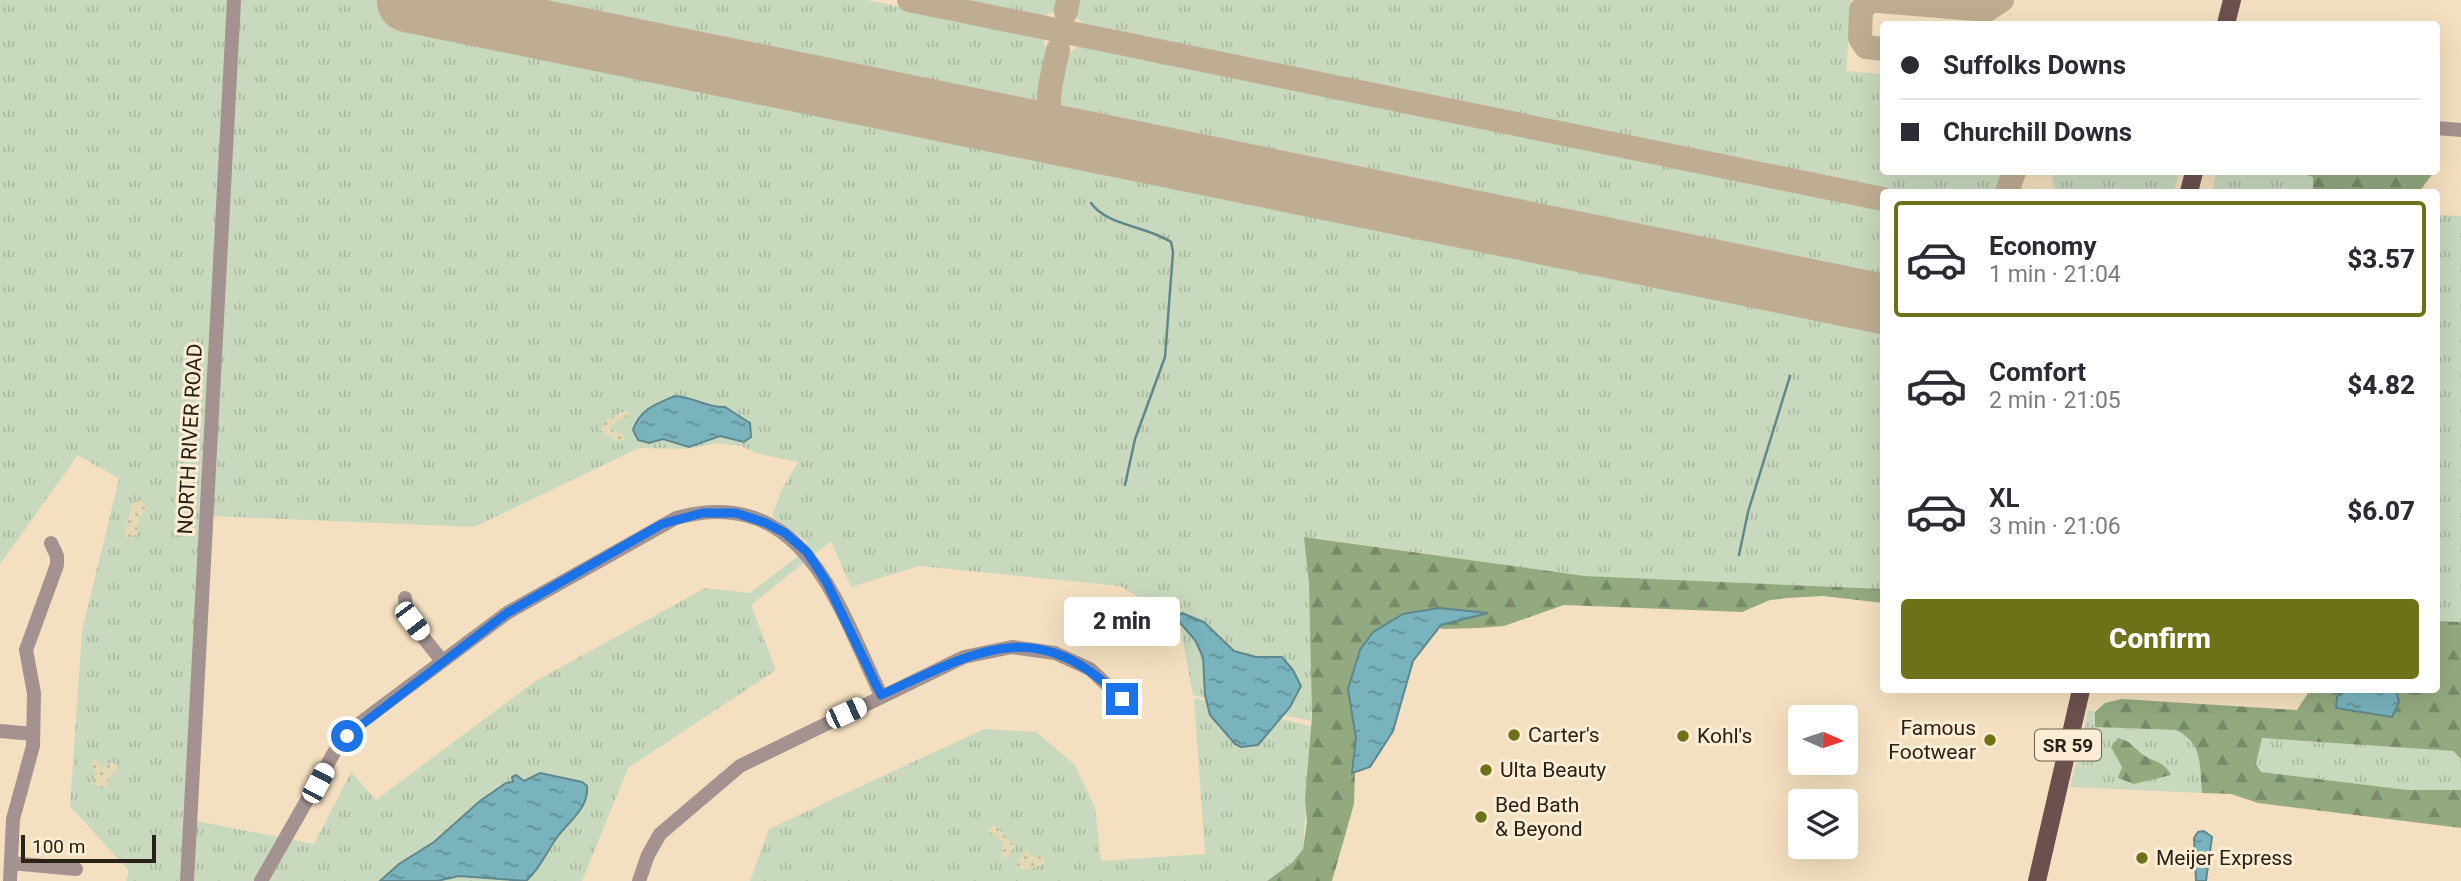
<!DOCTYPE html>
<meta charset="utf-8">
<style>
:root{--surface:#fff;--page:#f2f2f3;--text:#2b2b33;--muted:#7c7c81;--line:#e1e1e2;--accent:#6d7117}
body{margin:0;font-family:Roboto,sans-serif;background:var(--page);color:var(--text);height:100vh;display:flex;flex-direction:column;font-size:26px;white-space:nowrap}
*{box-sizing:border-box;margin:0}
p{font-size:23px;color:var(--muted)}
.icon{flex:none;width:38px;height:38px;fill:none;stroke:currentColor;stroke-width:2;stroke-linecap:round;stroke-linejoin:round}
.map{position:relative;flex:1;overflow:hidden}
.details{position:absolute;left:1880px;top:189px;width:560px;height:504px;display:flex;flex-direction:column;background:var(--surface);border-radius:7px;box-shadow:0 7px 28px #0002}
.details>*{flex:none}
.hud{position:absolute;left:1880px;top:21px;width:560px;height:154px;border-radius:7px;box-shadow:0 7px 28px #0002;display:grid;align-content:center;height:154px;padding:0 21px;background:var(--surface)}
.needle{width:46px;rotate:93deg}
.tools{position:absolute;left:1788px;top:705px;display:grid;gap:14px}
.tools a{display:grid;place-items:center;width:70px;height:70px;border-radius:7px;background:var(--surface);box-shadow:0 7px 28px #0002;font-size:35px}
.scale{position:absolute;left:21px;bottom:18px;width:135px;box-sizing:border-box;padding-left:7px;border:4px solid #292216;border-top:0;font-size:19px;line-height:24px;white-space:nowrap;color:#292216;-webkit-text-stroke:5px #feedd4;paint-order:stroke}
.end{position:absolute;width:32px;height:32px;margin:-16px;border:9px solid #1a73e8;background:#fff;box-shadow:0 0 0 4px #fff}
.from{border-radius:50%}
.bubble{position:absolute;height:49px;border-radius:7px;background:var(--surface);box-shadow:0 7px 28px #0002;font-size:23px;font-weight:800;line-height:49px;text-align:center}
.car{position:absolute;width:21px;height:42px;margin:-21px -10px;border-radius:9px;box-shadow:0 0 5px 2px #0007;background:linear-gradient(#fff 24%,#345 0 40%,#fff 0 76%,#345 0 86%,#fff 0)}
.hud b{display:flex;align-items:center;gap:24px;height:66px;font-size:26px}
.hud b+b{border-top:2px solid var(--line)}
.hud i{width:18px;height:18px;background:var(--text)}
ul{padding:12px 0 0;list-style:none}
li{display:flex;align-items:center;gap:21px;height:116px;margin:0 14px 10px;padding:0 7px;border:4px solid transparent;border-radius:7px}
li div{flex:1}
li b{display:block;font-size:26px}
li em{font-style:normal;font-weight:800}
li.selected{border-color:var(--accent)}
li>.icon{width:63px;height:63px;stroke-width:1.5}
.button{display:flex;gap:14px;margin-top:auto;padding:14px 21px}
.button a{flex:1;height:80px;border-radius:7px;background:var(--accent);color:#fff;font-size:28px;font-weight:800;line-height:80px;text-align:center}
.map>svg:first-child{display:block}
</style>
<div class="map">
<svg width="2461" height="881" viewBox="0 0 2461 881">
<defs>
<pattern id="grass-tufts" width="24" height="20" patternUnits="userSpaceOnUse" patternTransform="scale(1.75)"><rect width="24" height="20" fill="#c9d9bd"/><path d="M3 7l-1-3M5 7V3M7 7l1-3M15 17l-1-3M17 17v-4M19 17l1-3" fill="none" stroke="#adbaa2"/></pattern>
<pattern id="forest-firs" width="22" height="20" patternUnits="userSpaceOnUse" patternTransform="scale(1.75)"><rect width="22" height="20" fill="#93aa81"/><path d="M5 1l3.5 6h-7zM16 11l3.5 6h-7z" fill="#788a69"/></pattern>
<pattern id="sand-dots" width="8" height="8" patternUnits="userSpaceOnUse" patternTransform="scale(1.75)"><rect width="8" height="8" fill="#e3d9b4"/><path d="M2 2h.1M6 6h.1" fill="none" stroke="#c3ba9a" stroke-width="1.8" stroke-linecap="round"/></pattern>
<pattern id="water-ripples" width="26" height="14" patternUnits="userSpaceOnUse" patternTransform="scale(1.75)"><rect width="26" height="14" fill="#78b3be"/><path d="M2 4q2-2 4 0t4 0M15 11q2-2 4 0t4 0" fill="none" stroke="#629199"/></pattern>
</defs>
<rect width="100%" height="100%" fill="#f4e0c0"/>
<g fill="url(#grass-tufts)">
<path d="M 0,0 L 229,0 L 186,819 L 314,844 L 351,772 L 376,800 L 534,682 L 705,588 L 750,593 L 798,556 L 807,542 L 772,516 L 782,489 L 798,462 L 759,454 L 741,446 L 716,443 L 687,449 L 639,448 L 474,527 L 211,516 L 240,0 L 408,0 L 405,15 L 1883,317 L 1883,589 L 1585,576 L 1316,538 L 1311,721 L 1193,695 L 1179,621 L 1120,586 L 919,566 L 851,587 L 831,541 L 751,605 L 776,670 L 628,768 L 582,881 L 126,881 L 129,871 L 70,806 L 82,631 L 119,479 L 78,455 L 0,564 Z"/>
<path d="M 463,0 L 867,0 L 1032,34 L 1043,39 L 1048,56 L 1038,104 L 1028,111 L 1014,113 Z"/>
<path d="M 948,0 L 1059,0 L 1054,12 L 1036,18 Z"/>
<path d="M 1076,0 L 1852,0 L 1846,71 L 1883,74 L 1883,172 L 2005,172 L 1996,192 L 1891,192 L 1095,30 L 1078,19 Z"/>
<path d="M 1085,45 L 1883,208 L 1883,290 L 1067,124 L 1056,107 C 1059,84 1058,49 1085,45 Z"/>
<path d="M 2052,172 L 2179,172 L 2174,192 L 2054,192 Z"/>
<path d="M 2216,172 L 2297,172 L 2313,177 L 2313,192 L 2212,192 Z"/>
<path d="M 2436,215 L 2461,216 L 2461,622 L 2436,621 Z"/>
<path d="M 1194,698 L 1311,726 L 1303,849 L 1292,863 L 1267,881 L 750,881 L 769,829 L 984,729 L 1036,732 L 1074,764 L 1095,807 L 1101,861 L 1205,854 Z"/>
<path d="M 2088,710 L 2095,712 L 2096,727 L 2176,730 C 2204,744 2199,765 2202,793 L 2070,787 Z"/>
<path d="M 2262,738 L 2453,751 L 2461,759 L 2461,790 L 2408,790 L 2261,772 L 2256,764 Z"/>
</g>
<g fill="url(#forest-firs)">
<path d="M 2297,172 L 2434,172 L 2419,192 L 2313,192 L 2313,177 Z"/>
<path d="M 1304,537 L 1585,576 L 1883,589 L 1883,603 L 1823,596 L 1788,598 L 1770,600 L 1742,612 L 1564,605 L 1504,626 L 1479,628 L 1442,629 L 1403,614 L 1373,632 L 1360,650 L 1348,689 L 1356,738 L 1354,804 L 1332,881 L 1267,881 L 1292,863 L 1303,849 L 1307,822 L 1305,799 L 1312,716 L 1309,583 Z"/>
<path d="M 2436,621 L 2461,622 L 2461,759 L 2453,751 L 2262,738 L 2256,764 L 2261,772 L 2408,790 L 2461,790 L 2461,828 L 2258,803 L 2231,794 L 2202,793 C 2199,765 2204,744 2176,730 L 2095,727 L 2095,712 L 2105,703 L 2122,699 L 2297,710 L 2310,690 L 2436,690 Z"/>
<path d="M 2118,738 C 2131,741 2133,747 2142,754 C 2154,763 2164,761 2171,775 L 2134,784 L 2118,778 L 2122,767 L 2111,747 Z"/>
</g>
<g fill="url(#sand-dots)">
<path d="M 622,412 L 627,411 L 629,416 L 612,424 L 610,429 L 624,435 L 624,439 L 619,441 L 603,434 L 600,429 L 606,420 Z"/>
<path d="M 141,500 L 147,507 L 139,518 L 137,534 L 127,539 L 124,533 C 129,523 128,512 133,503 Z"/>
<path d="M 96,759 L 103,768 L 112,762 L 117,765 L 117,771 L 110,777 L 104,789 L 91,783 L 96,773 L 91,761 Z"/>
<path d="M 996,826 L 1014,846 L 1008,858 L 1001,857 L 1003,842 L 989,831 L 990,827 Z"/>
<path d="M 1026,849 L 1033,857 L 1043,856 L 1045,864 L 1025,870 L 1019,868 L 1016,863 Z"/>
</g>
<g fill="url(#water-ripples)" stroke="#60888c" stroke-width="2">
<path d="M 675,396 C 694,397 707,408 725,407 L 750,423 L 751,437 L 744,442 L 720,436 L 689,447 L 663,439 L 649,443 L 638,440 L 633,430 C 640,409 656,404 675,396 Z"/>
<path d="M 1439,608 L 1488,613 L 1441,625 L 1413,661 L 1393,731 L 1370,767 L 1352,773 L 1356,738 L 1348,689 L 1360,650 L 1373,632 L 1403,614 Z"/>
<path d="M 1182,613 L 1204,622 L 1234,651 L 1256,657 L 1282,657 L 1293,670 L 1301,686 L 1290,707 L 1258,745 L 1241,747 L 1235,744 L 1210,715 L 1205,695 L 1203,657 L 1195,640 L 1176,618 Z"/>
<path d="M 2347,690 L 2396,690 L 2399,702 L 2392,717 L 2336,708 L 2337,697 Z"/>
<path d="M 540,773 L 582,782 L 587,786 C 589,808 570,820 558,836 C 546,852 541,868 526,881 L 459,876 L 437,881 L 380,881 L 399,864 L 434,842 L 480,801 L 506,783 L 513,782 L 512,777 L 516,775 L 524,781 Z"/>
<path d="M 2204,831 L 2212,837 L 2206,881 L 2196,881 L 2194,838 L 2198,832 Z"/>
</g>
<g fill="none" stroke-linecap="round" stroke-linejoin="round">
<g stroke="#60888c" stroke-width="2.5">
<path d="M 1091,203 C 1107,226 1147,226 1171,242 L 1173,252 L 1165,357 L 1135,439 L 1125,485"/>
<path d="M 1739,555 L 1748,512 L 1790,376"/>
</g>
<g stroke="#bead92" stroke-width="24">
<path d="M 441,0 L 447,9 L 452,11"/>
<path d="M 909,0 L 1883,199"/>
<path d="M 1867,0 L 1987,10 L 2002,0"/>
<path d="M 1870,1 L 1861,10 L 1860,38 L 1866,47 L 1883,49"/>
<path d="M 1066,12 L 1068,0"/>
<path d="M 1058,50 C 1052,81 1035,121 1072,138"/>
<path d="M 1003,124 C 1023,126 1038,123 1048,104"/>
<path d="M 2007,192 L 2014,172"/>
</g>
<path stroke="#bead92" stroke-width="60" d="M 407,2 L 1883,304"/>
<g stroke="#a39290" stroke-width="14">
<path d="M 2436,128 L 2461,130"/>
<path d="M 405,598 C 406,622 428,642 442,661"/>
<path d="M 0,731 L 33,734"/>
<path d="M 11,863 L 76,869"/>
<path d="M 10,881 L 13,819 L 33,746 L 34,693 L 26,650 L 57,565 L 57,556 L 51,543"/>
<path d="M 187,881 L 234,0"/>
<path d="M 261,881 L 335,751 L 360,723 L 507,613 L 676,518 C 804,483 838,606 881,695"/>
<path d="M 639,881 L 648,855 L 660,834 L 740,766 L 964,657 L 1012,647 L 1055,653 L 1090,669 L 1122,699"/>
</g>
<g stroke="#6d504d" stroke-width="18">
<path d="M 2226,24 L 2232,0"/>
<path d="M 2189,192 L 2194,172"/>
<path d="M 2037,881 L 2081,690"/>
</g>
</g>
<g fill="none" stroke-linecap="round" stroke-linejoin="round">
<path stroke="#1a73e8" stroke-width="9" d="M 347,736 L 507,613 L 662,524 L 702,513 L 736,513 L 766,523 L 785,533 L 807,552 L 827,583 L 881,695 C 975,652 1036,612 1122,699"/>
</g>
<g fill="#6d7117" stroke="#feedd4" stroke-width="2.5">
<circle cx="1514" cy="735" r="7"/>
<circle cx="1683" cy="736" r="7"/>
<circle cx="1990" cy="740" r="7"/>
<circle cx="1486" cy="770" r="7"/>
<circle cx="1481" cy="817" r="7"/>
<circle cx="2142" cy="858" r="7"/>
</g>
<g text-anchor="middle" stroke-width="6" stroke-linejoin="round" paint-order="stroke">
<rect fill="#feedd4" stroke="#695f4f" stroke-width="2" x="2035" y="729.5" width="66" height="31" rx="5"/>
<g font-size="19" font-weight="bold" fill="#292216">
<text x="2068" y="752">SR 59</text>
</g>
<g font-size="21" fill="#292216" stroke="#feedd4">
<text transform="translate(190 439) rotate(-87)" y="7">NORTH RIVER ROAD</text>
</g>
<g font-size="21" fill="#292216" stroke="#feedd4" text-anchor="start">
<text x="1976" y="735" text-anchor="end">Famous<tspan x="1976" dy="24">Footwear</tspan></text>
<text x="1528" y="742">Carter's</text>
<text x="1697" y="743">Kohl's</text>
<text x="1500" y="777">Ulta Beauty</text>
<text x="1495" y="812">Bed Bath<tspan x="1495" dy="24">&amp; Beyond</tspan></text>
<text x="2156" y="865">Meijer Express</text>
</g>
</g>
</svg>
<div class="tools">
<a><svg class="needle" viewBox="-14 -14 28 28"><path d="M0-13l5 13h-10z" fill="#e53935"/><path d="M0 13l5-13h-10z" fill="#7c7c81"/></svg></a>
<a><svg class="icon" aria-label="layers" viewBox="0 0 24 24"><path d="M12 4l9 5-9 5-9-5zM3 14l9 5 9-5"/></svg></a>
</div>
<div class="scale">100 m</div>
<i class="end from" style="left:347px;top:736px"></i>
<i class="end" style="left:1122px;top:699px"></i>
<div class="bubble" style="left:1064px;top:597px;width:116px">2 min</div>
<i class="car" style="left:412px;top:621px;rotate:143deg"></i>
<i class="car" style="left:846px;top:713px;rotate:65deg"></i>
<i class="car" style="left:318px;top:783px;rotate:28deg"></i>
<div class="hud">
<b><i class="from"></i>Suffolks Downs</b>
<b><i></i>Churchill Downs</b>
</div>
<section class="details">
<ul>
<li class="selected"><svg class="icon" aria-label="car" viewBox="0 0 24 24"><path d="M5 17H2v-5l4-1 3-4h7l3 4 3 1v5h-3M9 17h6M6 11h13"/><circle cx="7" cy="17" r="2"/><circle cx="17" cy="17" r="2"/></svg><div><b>Economy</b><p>1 min · 21:04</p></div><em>$3.57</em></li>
<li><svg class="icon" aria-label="car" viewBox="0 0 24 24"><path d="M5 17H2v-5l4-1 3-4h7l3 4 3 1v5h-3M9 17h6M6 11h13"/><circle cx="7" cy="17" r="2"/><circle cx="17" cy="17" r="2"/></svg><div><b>Comfort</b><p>2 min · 21:05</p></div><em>$4.82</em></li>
<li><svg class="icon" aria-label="car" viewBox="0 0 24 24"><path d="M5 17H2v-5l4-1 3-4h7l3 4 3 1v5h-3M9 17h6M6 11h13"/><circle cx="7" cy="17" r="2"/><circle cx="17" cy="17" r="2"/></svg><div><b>XL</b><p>3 min · 21:06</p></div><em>$6.07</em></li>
</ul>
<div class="button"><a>Confirm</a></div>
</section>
</div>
